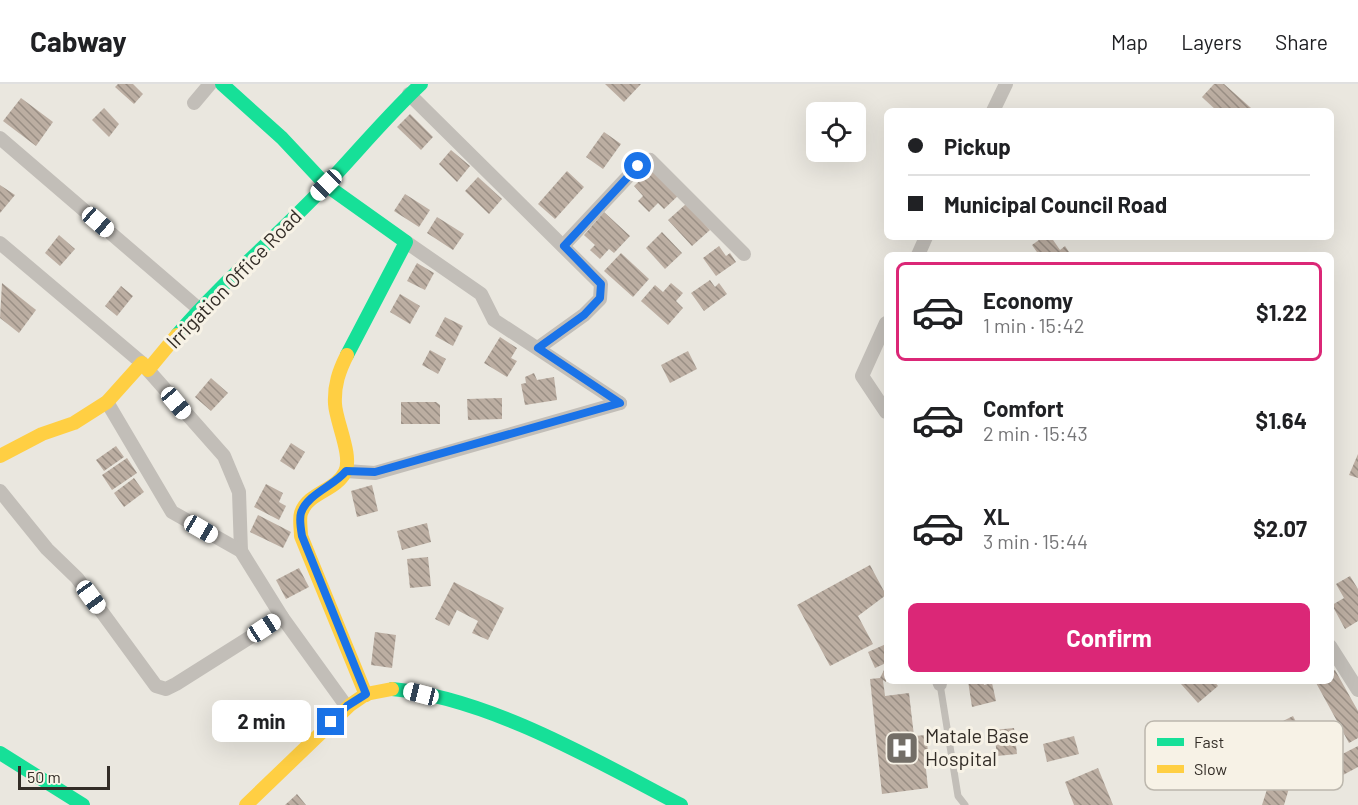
<!DOCTYPE html>
<meta charset="utf-8">
<style>
:root{--surface:#fff;--page:#f2f2f2;--text:#202124;--muted:#757577;--line:#e0e0e0;--accent:#db2777}
body{margin:0;font-family:Barlow,sans-serif;background:var(--page);color:var(--text);height:100vh;display:flex;flex-direction:column;font-size:22px;white-space:nowrap}
*{box-sizing:border-box;margin:0}
p{font-size:20px;color:var(--muted)}
.icon{flex:none;width:33px;height:33px;fill:none;stroke:currentColor;stroke-width:2;stroke-linecap:round;stroke-linejoin:round}
.map{position:relative;flex:1;overflow:hidden}
.drawer{position:absolute;left:884px;top:168px;width:450px;height:432px;display:flex;flex-direction:column;background:var(--surface);border-radius:9px;box-shadow:0 6px 24px #0002}
.drawer>*{flex:none}
.hud{position:absolute;left:884px;top:24px;width:450px;height:132px;border-radius:9px;box-shadow:0 6px 24px #0002;display:grid;align-content:center;height:132px;padding:0 24px;background:var(--surface)}
.controls{position:absolute;left:806px;top:18px;display:grid;gap:12px}
.controls a{display:grid;place-items:center;width:60px;height:60px;border-radius:9px;background:var(--surface);box-shadow:0 6px 24px #0002;font-size:30px}
.scale{position:absolute;left:18px;bottom:15px;width:92px;box-sizing:border-box;padding-left:6px;border:3px solid #332d27;border-top:0;font-size:16px;line-height:21px;white-space:nowrap;color:#332d27;-webkit-text-stroke:4px #f7f2e6;paint-order:stroke}
.end{position:absolute;width:27px;height:27px;margin:-14px;border:8px solid #1a73e8;background:#fff;box-shadow:0 0 0 3px #fff}
.from{border-radius:50%}
.bubble{position:absolute;height:42px;border-radius:9px;background:var(--surface);box-shadow:0 6px 24px #0002;font-size:20px;font-weight:700;line-height:42px;text-align:center}
.car{position:absolute;width:18px;height:36px;margin:-18px -9px;border-radius:8px;box-shadow:0 0 4px 2px #0007;background:linear-gradient(#fff 24%,#345 0 40%,#fff 0 76%,#345 0 86%,#fff 0)}
.hud b{display:flex;align-items:center;gap:21px;height:57px;font-size:22px}
.hud b+b{border-top:2px solid var(--line)}
.hud i{width:15px;height:15px;background:var(--text)}
ul{padding:10px 0 0;list-style:none}
li{display:flex;align-items:center;gap:18px;height:99px;margin:0 12px 9px;padding:0 12px;border:3px solid transparent;border-radius:9px}
li div{flex:1}
li b{display:block;font-size:22px}
li em{font-style:normal;font-weight:700}
li.current{border-color:var(--accent)}
li>.icon{width:54px;height:54px;stroke-width:1.5}
.button{display:flex;gap:12px;margin-top:auto;padding:12px 24px}
.button a{flex:1;height:69px;border-radius:9px;background:var(--accent);color:#fff;font-size:24px;font-weight:700;line-height:69px;text-align:center}
header{display:flex;align-items:center;gap:36px;box-sizing:border-box;height:84px;padding:0 30px;background:var(--surface);border-bottom:2px solid var(--line)}
header strong{font-size:28px}
nav{display:flex;gap:33px;margin-inline-start:auto;font-size:21px}
.map>svg:first-child{display:block}
</style>
<header>
<strong>Cabway</strong>
<nav><a>Map</a><a>Layers</a><a>Share</a></nav>
</header>
<div class="map">
<svg width="1358" height="721" viewBox="0 0 1358 721">
<defs>
<pattern id="building-back-hatch" width="6" height="6" patternUnits="userSpaceOnUse" patternTransform="scale(1.5)"><rect width="6" height="6" fill="#bcaea2"/><path d="M-1 5l2 2M0 0l6 6M5-1l2 2" fill="none" stroke="#998e84"/></pattern>
</defs>
<rect width="100%" height="100%" fill="#eae7df"/>
<g fill="url(#building-back-hatch)">
<path d="M 118,0 L 133,0 L 143,10 L 134,20 L 115,3 Z"/>
<path d="M 605,0 L 641,0 L 624,18 Z"/>
<path d="M 1214,0 L 1224,0 L 1251,24 L 1248,27 L 1217,27 L 1202,13 Z"/>
<path d="M 21,14 L 53,38 L 36,62 L 3,37 Z"/>
<path d="M 104,24 L 119,40 L 109,53 L 92,36 Z"/>
<path d="M 410,30 L 433,53 L 421,66 L 397,43 Z"/>
<path d="M 604,48 L 621,60 L 603,85 L 586,73 Z"/>
<path d="M 451,66 L 470,82 L 457,98 L 439,80 Z"/>
<path d="M 654,83 L 680,110 L 664,125 L 658,119 L 649,128 L 638,117 L 643,112 L 634,102 Z"/>
<path d="M 567,87 L 584,103 L 555,135 L 538,120 Z"/>
<path d="M 478,93 L 502,115 L 489,130 L 465,107 Z"/>
<path d="M 0,101 L 15,111 L 0,129 Z"/>
<path d="M 405,110 L 430,126 L 419,143 L 394,127 Z"/>
<path d="M 686,120 L 710,146 L 692,162 L 668,136 Z"/>
<path d="M 604,128 L 630,152 L 614,169 L 609,165 L 600,175 L 590,166 L 595,161 L 584,151 Z"/>
<path d="M 437,133 L 464,150 L 453,166 L 427,149 Z"/>
<path d="M 662,148 L 682,169 L 665,185 L 646,164 Z"/>
<path d="M 59,151 L 75,165 L 60,182 L 45,169 Z"/>
<path d="M 1043,153 L 1051,153 L 1060,166 L 1065,162 L 1071,171 L 1039,171 L 1032,161 Z"/>
<path d="M 719,162 L 726,172 L 730,169 L 736,178 L 716,192 L 703,174 Z"/>
<path d="M 621,169 L 649,195 L 633,213 L 604,187 Z"/>
<path d="M 417,179 L 434,189 L 425,206 L 407,197 Z"/>
<path d="M 710,196 L 715,203 L 719,199 L 727,210 L 704,227 L 691,209 Z"/>
<path d="M 2,199 L 36,226 L 19,249 L 0,234 Z"/>
<path d="M 671,199 L 683,209 L 676,217 L 683,224 L 668,241 L 641,217 L 655,201 L 663,208 Z"/>
<path d="M 121,202 L 133,212 L 117,232 L 105,222 Z"/>
<path d="M 400,210 L 420,222 L 410,240 L 390,228 Z"/>
<path d="M 445,233 L 463,242 L 453,262 L 435,252 Z"/>
<path d="M 500,253 L 517,264 L 511,274 L 517,277 L 507,293 L 484,279 Z"/>
<path d="M 430,266 L 446,275 L 438,290 L 422,281 Z"/>
<path d="M 688,267 L 697,285 L 670,299 L 661,281 Z"/>
<path d="M 534,289 L 537,296 L 554,293 L 557,316 L 525,321 L 521,300 L 526,299 L 525,293 Z"/>
<path d="M 211,294 L 228,309 L 211,327 L 195,313 Z"/>
<path d="M 502,314 L 502,335 L 468,336 L 467,315 Z"/>
<path d="M 401,318 L 436,318 L 440,321 L 440,340 L 401,340 Z"/>
<path d="M 291,359 L 305,368 L 294,386 L 280,377 Z"/>
<path d="M 116,362 L 124,373 L 104,387 L 96,376 Z"/>
<path d="M 1358,370 L 1358,394 L 1349,391 Z"/>
<path d="M 127,374 L 137,389 L 112,406 L 102,391 Z"/>
<path d="M 134,394 L 144,408 L 124,423 L 114,409 Z"/>
<path d="M 266,400 L 283,409 L 279,418 L 286,422 L 279,436 L 254,423 Z"/>
<path d="M 372,401 L 378,427 L 357,433 L 351,407 Z"/>
<path d="M 258,431 L 291,448 L 283,464 L 250,448 Z"/>
<path d="M 427,439 L 431,458 L 402,466 L 397,447 Z"/>
<path d="M 428,473 L 431,502 L 410,504 L 407,475 Z"/>
<path d="M 870,481 L 886,511 L 858,532 L 873,560 L 830,582 L 797,521 Z"/>
<path d="M 299,484 L 309,503 L 286,515 L 276,496 Z"/>
<path d="M 1350,492 L 1358,505 L 1358,537 L 1345,545 L 1332,521 L 1344,514 L 1336,500 Z"/>
<path d="M 454,498 L 504,524 L 488,556 L 472,549 L 478,537 L 457,526 L 449,542 L 435,535 Z"/>
<path d="M 375,548 L 396,551 L 392,584 L 371,581 Z"/>
<path d="M 886,560 L 886,579 L 875,584 L 868,568 Z"/>
<path d="M 886,582 L 886,598 L 883,596 L 885,612 L 909,609 L 914,652 L 926,651 L 929,675 L 925,676 L 928,704 L 882,710 L 870,595 L 880,594 Z"/>
<path d="M 1335,586 L 1358,627 L 1358,654 L 1349,659 L 1315,597 L 1330,597 L 1330,588 Z"/>
<path d="M 968,597 L 983,597 L 984,601 L 992,599 L 996,617 L 972,623 Z"/>
<path d="M 1184,597 L 1214,597 L 1218,602 L 1198,619 L 1181,600 Z"/>
<path d="M 1293,632 L 1315,674 L 1291,686 L 1269,644 Z"/>
<path d="M 1014,644 L 1017,670 L 997,672 L 994,646 Z"/>
<path d="M 1074,652 L 1079,670 L 1047,678 L 1043,660 Z"/>
<path d="M 1358,662 L 1358,683 L 1328,699 L 1319,682 Z"/>
<path d="M 1098,684 L 1113,721 L 1074,721 L 1065,698 Z"/>
<path d="M 1270,696 L 1290,701 L 1284,721 L 1262,721 Z"/>
<path d="M 297,710 L 306,721 L 285,721 Z"/>
</g>
<g fill="none" stroke-linecap="round" stroke-linejoin="round">
<path stroke="#c2beb8" stroke-width="7" d="M 940,600 L 958,712 L 965,721"/>
<g stroke="#c2beb8" stroke-width="14">
<path d="M 409,10 L 601,200 L 600,215 L 584,231 L 538,264"/>
<path d="M 194,19 L 210,0"/>
<path d="M 993,27 L 1006,0"/>
<path d="M 0,54 L 199,225"/>
<path d="M 406,158 L 481,210 L 494,236 L 620,319"/>
<path d="M 0,159 L 142,279"/>
<path d="M 563,162 L 638,82 L 650,76 L 744,170"/>
<path d="M 918,171 L 926,153"/>
<path d="M 886,239 L 862,292 L 886,328"/>
<path d="M 148,286 L 224,372 L 239,408 L 241,467"/>
<path d="M 107,318 L 172,428 L 241,467 L 282,533 L 347,623"/>
<path d="M 346,387 L 375,389 L 620,319"/>
<path d="M 0,407 L 47,465 L 77,494 L 156,602 L 166,605 L 176,600 L 282,533"/>
<path d="M 1330,562 L 1358,606"/>
<path d="M 939,597 L 940,600"/>
</g>
<g stroke="#16e098" stroke-width="14">
<path d="M 222,0 L 282,54 L 326,101 L 406,158 L 347,271"/>
<path d="M 177,251 C 223,197 278,152 326,101 C 358,67 387,32 421,0"/>
<path d="M 392,605 C 487,613 597,677 681,721"/>
<path d="M 0,669 L 83,721"/>
</g>
<g stroke="#ffcf43" stroke-width="14">
<path d="M 347,271 C 339,287 334,301 335,320 C 336,338 353,372 345,388 C 336,407 308,408 301,429 C 299,435 301,445 301,452 L 366,611"/>
<path d="M 0,372 L 42,350 L 74,339 L 107,318 L 142,279 L 148,286 L 177,251"/>
<path d="M 246,721 L 350,621 L 366,610 L 392,605"/>
</g>
</g>
<g fill="none" stroke-linecap="round" stroke-linejoin="round">
<path stroke="#1a73e8" stroke-width="8" d="M 331,638 L 347,622 L 366,610 L 302,452 C 301,446 299,435 301,429 C 307,410 334,402 346,387 L 375,388 L 620,319 L 538,264 L 584,231 L 600,214 L 601,200 L 564,162 L 638,82"/>
</g>
<defs>
<symbol id="hospital-square" viewBox="-11 -11 22 22"><rect x="-9" y="-9" width="18" height="18" rx="4" fill="#736e67" stroke="#f7f2e6"/><path d="M-5-5h3v3.5h4V-5h3V5h-3V1.5h-4V5h-3Z" fill="#fff"/></symbol>
</defs>
<g fill-rule="evenodd">
<use href="#hospital-square" x="883" y="645" width="38" height="38"/>
</g>
<g text-anchor="middle" stroke-width="6" stroke-linejoin="round" paint-order="stroke">
<g font-size="20" fill="#332d27" stroke="#f7f2e6">
<text transform="translate(234 195) rotate(-46)" y="7">Irrigation Office Road</text>
</g>
<g font-size="20" fill="#332d27" stroke="#f7f2e6" text-anchor="start">
<text x="925" y="659">Matale Base<tspan x="925" dy="23">Hospital</tspan></text>
</g>
</g>
<rect x="1145" y="637" width="198" height="69" rx="9" fill="#f7f2e6" stroke="#bcb7ad" stroke-width="1.5"/>
<rect x="1157" y="654" width="27" height="8" fill="#16e098"/>
<rect x="1157" y="681" width="27" height="8" fill="#ffcf43"/>
<g font-size="16" fill="#332d27">
<text x="1194" y="664">Fast</text>
<text x="1194" y="691">Slow</text>
</g>
</svg>
<div class="controls">
<a><svg class="icon" aria-label="locate" viewBox="0 0 24 24"><circle cx="12" cy="12" r="6"/><path d="M12 2v4M12 18v4M2 12h4M18 12h4"/></svg></a>
</div>
<div class="scale">50 m</div>
<i class="end from" style="left:638px;top:82px"></i>
<i class="end" style="left:331px;top:638px"></i>
<div class="bubble" style="left:212px;top:616px;width:99px">2 min</div>
<i class="car" style="left:326px;top:101px;rotate:225deg"></i>
<i class="car" style="left:98px;top:138px;rotate:131deg"></i>
<i class="car" style="left:176px;top:319px;rotate:140deg"></i>
<i class="car" style="left:201px;top:445px;rotate:120deg"></i>
<i class="car" style="left:91px;top:513px;rotate:144deg"></i>
<i class="car" style="left:264px;top:544px;rotate:57deg"></i>
<i class="car" style="left:421px;top:610px;rotate:284deg"></i>
<div class="hud">
<b><i class="from"></i>Pickup</b>
<b><i></i>Municipal Council Road</b>
</div>
<section class="drawer">
<ul>
<li class="current"><svg class="icon" aria-label="car" viewBox="0 0 24 24"><path d="M5 17H2v-5l4-1 3-4h7l3 4 3 1v5h-3M9 17h6M6 11h13"/><circle cx="7" cy="17" r="2"/><circle cx="17" cy="17" r="2"/></svg><div><b>Economy</b><p>1 min · 15:42</p></div><em>$1.22</em></li>
<li><svg class="icon" aria-label="car" viewBox="0 0 24 24"><path d="M5 17H2v-5l4-1 3-4h7l3 4 3 1v5h-3M9 17h6M6 11h13"/><circle cx="7" cy="17" r="2"/><circle cx="17" cy="17" r="2"/></svg><div><b>Comfort</b><p>2 min · 15:43</p></div><em>$1.64</em></li>
<li><svg class="icon" aria-label="car" viewBox="0 0 24 24"><path d="M5 17H2v-5l4-1 3-4h7l3 4 3 1v5h-3M9 17h6M6 11h13"/><circle cx="7" cy="17" r="2"/><circle cx="17" cy="17" r="2"/></svg><div><b>XL</b><p>3 min · 15:44</p></div><em>$2.07</em></li>
</ul>
<div class="button"><a>Confirm</a></div>
</section>
</div>
